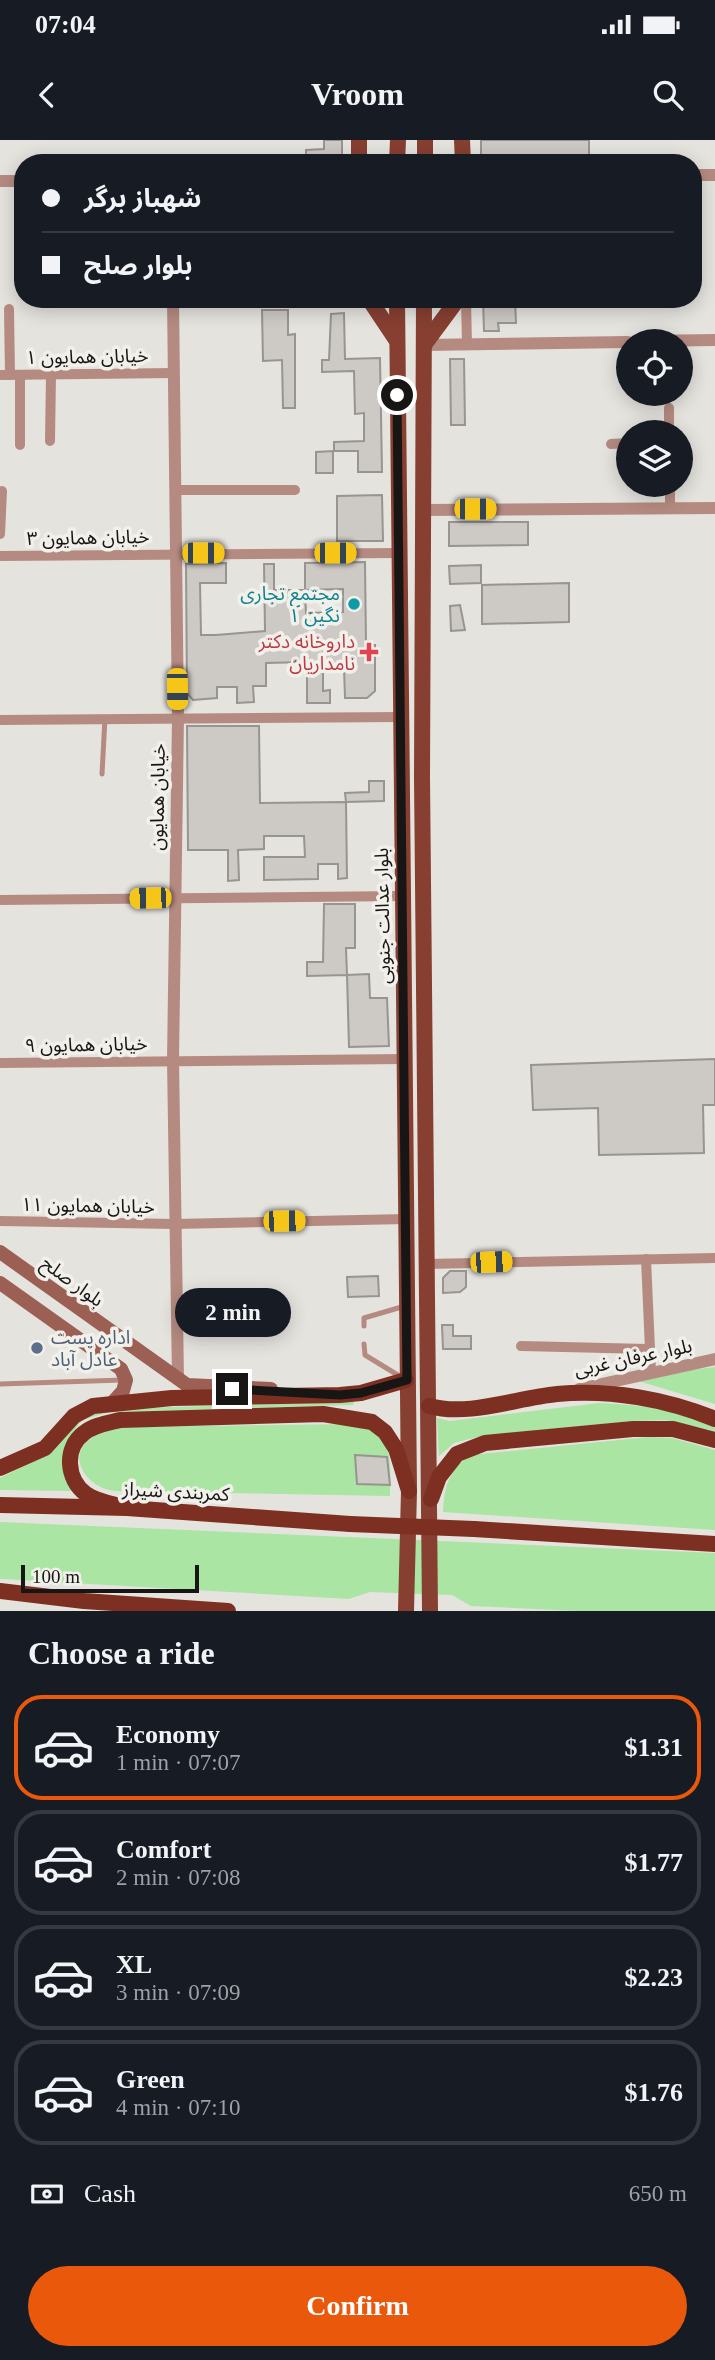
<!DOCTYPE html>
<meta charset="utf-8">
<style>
:root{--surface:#171b24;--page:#242831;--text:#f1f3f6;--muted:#9ea1a6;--line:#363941;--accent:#ea580c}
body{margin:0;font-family:"Times New Roman","Noto Sans Arabic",serif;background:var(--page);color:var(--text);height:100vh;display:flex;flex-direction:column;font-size:26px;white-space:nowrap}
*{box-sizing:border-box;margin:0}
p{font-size:23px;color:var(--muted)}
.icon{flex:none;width:38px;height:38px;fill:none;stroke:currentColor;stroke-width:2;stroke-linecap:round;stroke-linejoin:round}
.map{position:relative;height:1471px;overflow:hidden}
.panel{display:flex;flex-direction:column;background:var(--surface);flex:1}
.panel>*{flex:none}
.banner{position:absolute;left:14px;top:14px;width:688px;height:154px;border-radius:28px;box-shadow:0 4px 18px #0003;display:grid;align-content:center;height:154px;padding:0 28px;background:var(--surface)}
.controls{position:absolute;left:616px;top:189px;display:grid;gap:14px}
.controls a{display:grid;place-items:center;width:77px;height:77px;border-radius:50%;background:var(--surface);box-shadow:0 4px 18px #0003;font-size:35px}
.scale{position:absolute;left:21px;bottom:18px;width:178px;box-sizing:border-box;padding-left:7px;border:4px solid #171615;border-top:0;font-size:19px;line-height:24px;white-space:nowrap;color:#171615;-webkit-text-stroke:5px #f2f0eb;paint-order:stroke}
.end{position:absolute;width:32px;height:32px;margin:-16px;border:9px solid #171615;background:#fff;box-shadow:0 0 0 4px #fff}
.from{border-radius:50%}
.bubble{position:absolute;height:49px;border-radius:24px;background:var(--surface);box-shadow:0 4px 18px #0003;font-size:23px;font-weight:800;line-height:49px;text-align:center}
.car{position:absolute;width:21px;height:42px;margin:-21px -10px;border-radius:9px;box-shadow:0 0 5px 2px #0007;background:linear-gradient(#f5c518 24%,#345 0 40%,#f5c518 0 76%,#345 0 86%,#f5c518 0)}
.banner b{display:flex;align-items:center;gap:24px;height:66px;font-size:26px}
.banner b+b{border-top:2px solid var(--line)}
.banner i{width:18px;height:18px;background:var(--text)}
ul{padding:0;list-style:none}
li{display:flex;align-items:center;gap:21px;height:105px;margin:0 14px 10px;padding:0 14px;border:4px solid var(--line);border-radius:28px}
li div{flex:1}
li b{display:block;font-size:26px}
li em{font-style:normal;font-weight:800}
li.current{border-color:var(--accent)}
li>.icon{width:63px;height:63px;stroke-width:1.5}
h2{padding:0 28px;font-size:32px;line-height:84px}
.pay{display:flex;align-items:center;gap:18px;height:77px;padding:0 28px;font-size:26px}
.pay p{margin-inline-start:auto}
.action{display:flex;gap:14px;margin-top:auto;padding:14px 28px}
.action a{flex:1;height:80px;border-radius:42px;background:var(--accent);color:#fff;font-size:28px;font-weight:800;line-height:80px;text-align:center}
.status{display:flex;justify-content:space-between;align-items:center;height:49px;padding:0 35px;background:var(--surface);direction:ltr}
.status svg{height:19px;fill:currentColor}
header{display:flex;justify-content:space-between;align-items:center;height:91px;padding:0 28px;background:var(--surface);font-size:32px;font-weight:800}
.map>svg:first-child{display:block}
</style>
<div class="status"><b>07:04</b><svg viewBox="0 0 49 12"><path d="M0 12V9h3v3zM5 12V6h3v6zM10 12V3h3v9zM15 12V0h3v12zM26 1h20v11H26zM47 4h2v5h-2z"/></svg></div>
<header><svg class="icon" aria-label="back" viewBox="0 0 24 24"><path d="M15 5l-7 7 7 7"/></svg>Vroom<svg class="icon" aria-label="search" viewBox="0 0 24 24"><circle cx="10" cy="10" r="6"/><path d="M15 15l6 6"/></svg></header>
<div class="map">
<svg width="715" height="1471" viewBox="0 0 715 1471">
<rect width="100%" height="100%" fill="#e5e3de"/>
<g fill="#aae5a4">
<path d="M 715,1227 L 715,1264 L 638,1241 L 641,1236 Z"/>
<path d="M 354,1262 L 353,1265 L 109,1272 L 82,1280 L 66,1304 L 72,1351 L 0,1350 L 0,1338 L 40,1318 L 79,1278 L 97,1269 Z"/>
<path d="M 599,1263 C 641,1264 676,1271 715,1285 L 715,1291 L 666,1280 L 631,1281 L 481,1296 L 454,1303 L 439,1316 L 437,1278 L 450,1281 Z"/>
<path d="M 355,1284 C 396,1295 390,1320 390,1356 L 115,1351 C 89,1349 64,1318 91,1298 C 102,1289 115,1289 128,1287 Z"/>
<path d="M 648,1297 L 672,1298 L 715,1310 L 715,1390 L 443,1372 C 444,1346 449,1330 470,1315 Z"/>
<path d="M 0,1382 L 715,1413 L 715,1471 L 579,1471 L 471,1466 L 452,1455 L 370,1452 L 349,1459 L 3,1439 L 0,1439 Z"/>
</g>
<g fill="#cdc9c5" stroke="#989491" stroke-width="2" fill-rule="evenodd">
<path d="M 324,0 L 342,0 L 342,20 L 306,20 L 306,10 L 324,9 Z"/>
<path d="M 481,0 L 589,0 L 589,18 L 481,19 Z"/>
<path d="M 483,159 L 515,159 L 516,183 L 498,183 L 499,191 L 484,191 Z"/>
<path d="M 262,170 L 288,170 L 288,195 L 295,194 L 295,268 L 283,268 L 282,220 L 263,221 Z"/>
<path d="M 344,173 L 345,219 L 380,218 L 382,332 L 358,332 L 358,311 L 334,311 L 334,302 L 364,301 L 364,273 L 355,274 L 354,231 L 322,232 L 322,220 L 329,220 L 331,174 Z"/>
<path d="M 450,219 L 464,219 L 465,285 L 451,285 Z"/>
<path d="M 333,311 L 333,333 L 316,333 L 316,312 Z"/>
<path d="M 382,355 L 383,401 L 337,401 L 337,356 Z"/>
<path d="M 449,382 L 528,382 L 528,405 L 449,406 Z"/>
<path d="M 365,422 L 366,505 L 375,505 L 375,551 L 367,558 L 345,558 L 344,528 L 323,528 L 323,551 L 330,550 L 330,563 L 307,563 L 307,522 L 266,523 L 266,546 L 253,546 L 254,562 L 237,563 L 237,547 L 217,547 L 217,558 L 193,560 L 187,553 L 186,424 L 226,423 L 226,443 L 200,443 L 201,495 L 216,495 L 265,491 L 264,424 L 274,424 L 274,450 L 305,450 L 305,423 ZM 343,449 L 343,472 L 306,473 L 305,450 Z"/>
<path d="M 481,425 L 481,443 L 450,444 L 449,426 Z"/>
<path d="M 569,443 L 569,482 L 482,484 L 482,445 Z"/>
<path d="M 460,465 L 465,490 L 451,491 L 450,466 Z"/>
<path d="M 187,586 L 259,586 L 260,663 L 346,662 L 347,738 L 338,739 L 338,724 L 318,724 L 318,739 L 264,740 L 264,717 L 305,717 L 304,696 L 264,696 L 264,709 L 238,710 L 239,740 L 228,741 L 228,710 L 188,710 Z"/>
<path d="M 369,641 L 384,641 L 384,661 L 346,662 L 345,653 L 369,652 Z"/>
<path d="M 324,764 L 355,764 L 355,808 L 346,808 L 347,835 L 369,834 L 370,858 L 387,858 L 389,906 L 349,907 L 347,835 L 307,836 L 307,822 L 323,822 Z"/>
<path d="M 715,919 L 715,965 L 703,965 L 704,1013 L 599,1015 L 598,968 L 533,970 L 531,925 Z"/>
<path d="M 450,1131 L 466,1131 L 466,1147 L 460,1152 L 443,1153 L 443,1138 Z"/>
<path d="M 378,1136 L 379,1156 L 348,1157 L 347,1137 Z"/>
<path d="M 442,1185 L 453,1185 L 453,1196 L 471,1196 L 471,1209 L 443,1209 Z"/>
<path d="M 355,1315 L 387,1317 L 390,1345 L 357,1344 Z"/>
</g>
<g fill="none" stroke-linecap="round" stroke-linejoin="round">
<g stroke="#b58b81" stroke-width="5">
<path d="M 102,634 L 105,578"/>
<path d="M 364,1186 L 364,1178 L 405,1166"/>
<path d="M 364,1204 L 365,1215 L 401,1237"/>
<path d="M 0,1244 L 123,1240"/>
</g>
<g stroke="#b58b81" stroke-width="10">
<path d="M 466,159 L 467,205"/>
<path d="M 9,169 L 10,235"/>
<path d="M 0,235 L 174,233"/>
<path d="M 669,268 L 669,292"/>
<path d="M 50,301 L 51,234"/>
<path d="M 611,304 L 628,303"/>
<path d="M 20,305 L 20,235"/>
<path d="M 670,345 L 670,368"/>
<path d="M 175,350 L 295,350"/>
<path d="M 0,394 L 2,351"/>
<path d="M 0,416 L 400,413"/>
<path d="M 0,580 L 402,577"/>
<path d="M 0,760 L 404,756"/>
<path d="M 0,923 L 404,919"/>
<path d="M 0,1081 L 175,1084 L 406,1079"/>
<path d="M 646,1119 L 651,1232"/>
<path d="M 427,1124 L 715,1118"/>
<path d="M 521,1206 L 648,1209"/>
</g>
<g stroke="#b58b81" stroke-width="12">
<path d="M 693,35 L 715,35"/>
<path d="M 0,41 L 23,41"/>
<path d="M 173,159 L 178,577 L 173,920 L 178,1239"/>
<path d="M 644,201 L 715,200"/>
<path d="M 424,205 L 628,202"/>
<path d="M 424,370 L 715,368"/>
<path d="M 579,1249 L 715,1219"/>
</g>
<g stroke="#9b5f53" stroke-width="14">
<path d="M 0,1112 L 187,1245 L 271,1249"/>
<path d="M 0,1143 L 121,1229 L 126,1240 L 123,1251 L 113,1262"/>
</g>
<g stroke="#863f31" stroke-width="16">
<path d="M 462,0 L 463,23"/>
<path d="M 359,23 L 359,0"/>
<path d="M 397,23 L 398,0"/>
<path d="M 425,23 L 425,0"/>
<path d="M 369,159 L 397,201"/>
<path d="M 397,159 L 409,1351 L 406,1471"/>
<path d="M 424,159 L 422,637 L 430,1471"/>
<path d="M 424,205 L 458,159"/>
</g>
<g stroke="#7d3022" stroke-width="16">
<path d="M 429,1266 C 469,1277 516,1258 557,1254 C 610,1249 666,1259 715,1279"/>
<path d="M 0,1328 L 45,1308 L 74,1276 L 93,1266 L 172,1258 L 340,1255 L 361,1253 L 406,1240"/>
<path d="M 431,1359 L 439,1337 L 457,1314 L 485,1303 L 633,1289 L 673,1289 L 715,1300"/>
<path d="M 0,1365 L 127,1368 L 350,1384"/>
<path d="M 127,1368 C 114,1364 97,1362 86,1354 C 66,1339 64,1308 84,1293 C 94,1285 108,1283 120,1280 L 323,1274 L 372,1282 L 385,1292 L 396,1309 L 409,1351"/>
<path d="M 474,1389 L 715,1404"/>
<path d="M 0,1451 L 84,1461 L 228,1471"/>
</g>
<path stroke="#7d3022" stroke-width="16" d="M 350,1384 L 474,1389"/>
</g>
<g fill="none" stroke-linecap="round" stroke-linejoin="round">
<path stroke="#171615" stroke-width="9" d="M 232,1249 L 340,1255 L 361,1253 L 407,1240 L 397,255"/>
</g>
<circle fill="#0f9aa8" stroke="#f2f0eb" stroke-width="2.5" cx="354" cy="464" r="7"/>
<path fill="#e0444e" stroke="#f2f0eb" stroke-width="2.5" d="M365.5 501.5h7v7h7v7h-7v7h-7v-7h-7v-7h7z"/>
<circle fill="#5c6f8a" stroke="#f2f0eb" stroke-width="2.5" cx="37" cy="1208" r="7"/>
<g text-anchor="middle" stroke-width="7" stroke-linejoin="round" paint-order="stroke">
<g font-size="19" fill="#171615" stroke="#f2f0eb">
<text transform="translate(87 216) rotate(-1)" y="7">خیابان همایون ۱</text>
<text transform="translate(88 397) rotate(-1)" y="7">خیابان همایون ۳</text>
<text transform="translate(157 657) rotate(-89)" y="7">خیابان همایون</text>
<text transform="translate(382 776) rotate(-91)" y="7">بلوار عدالت جنوبی</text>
<text transform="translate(86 904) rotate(-1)" y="7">خیابان همایون ۹</text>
<text transform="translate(88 1065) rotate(1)" y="7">خیابان همایون ۱۱</text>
<text transform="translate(73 1141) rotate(36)" y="7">بلوار صلح</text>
<text transform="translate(633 1217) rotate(-12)" y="7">بلوار عرفان غربی</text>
<text transform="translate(176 1351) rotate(3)" y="7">کمربندی شیراز</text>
</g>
<g font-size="19" fill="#0d838f" stroke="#f2f0eb" text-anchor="end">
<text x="340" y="460">مجتمع تجاری<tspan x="340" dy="22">نگین ۱</tspan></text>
</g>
<g font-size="19" fill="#be3a42" stroke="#f2f0eb" text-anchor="end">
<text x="355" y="508">داروخانه دکتر<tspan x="355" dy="22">نامداریان</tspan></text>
</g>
<g font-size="19" fill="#4e5e75" stroke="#f2f0eb" text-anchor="start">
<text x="51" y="1204">اداره پست<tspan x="51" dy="22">عادل آباد</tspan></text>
</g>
</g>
</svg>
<div class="controls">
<a><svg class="icon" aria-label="locate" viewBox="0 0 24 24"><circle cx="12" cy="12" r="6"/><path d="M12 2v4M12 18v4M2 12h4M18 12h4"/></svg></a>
<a><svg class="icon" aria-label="layers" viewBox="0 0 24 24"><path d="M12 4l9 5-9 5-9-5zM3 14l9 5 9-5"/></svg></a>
</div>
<div class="scale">100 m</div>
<i class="end from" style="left:397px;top:255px"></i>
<i class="end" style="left:232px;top:1249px"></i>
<div class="bubble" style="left:175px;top:1148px;width:116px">2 min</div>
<i class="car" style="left:475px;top:369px;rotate:90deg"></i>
<i class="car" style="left:203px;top:413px;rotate:90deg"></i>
<i class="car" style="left:335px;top:413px;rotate:90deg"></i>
<i class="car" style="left:177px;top:549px;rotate:179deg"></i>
<i class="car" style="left:150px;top:758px;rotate:269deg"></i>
<i class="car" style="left:284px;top:1081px;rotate:89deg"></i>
<i class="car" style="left:491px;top:1122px;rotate:88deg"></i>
<div class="banner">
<b><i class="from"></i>شهباز برگر</b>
<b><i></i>بلوار صلح</b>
</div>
</div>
<section class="panel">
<h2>Choose a ride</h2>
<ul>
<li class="current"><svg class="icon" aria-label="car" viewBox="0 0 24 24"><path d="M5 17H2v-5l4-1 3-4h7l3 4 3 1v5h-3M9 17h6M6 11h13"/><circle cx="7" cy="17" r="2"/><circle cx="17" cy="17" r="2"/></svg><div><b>Economy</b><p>1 min · 07:07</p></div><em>$1.31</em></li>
<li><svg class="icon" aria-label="car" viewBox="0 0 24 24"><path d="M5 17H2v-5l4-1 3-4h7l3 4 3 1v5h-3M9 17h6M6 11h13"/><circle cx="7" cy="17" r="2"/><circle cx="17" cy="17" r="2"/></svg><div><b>Comfort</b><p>2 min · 07:08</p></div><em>$1.77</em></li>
<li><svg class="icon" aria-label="car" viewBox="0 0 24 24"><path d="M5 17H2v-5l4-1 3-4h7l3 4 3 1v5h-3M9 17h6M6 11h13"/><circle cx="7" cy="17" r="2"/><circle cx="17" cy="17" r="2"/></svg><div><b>XL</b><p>3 min · 07:09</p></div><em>$2.23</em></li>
<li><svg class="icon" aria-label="car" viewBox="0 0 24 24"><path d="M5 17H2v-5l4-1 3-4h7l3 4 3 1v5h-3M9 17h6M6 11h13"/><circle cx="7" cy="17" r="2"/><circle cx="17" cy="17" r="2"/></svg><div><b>Green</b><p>4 min · 07:10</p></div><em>$1.76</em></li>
</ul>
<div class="pay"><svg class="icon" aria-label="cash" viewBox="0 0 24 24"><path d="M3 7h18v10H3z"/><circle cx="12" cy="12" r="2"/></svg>Cash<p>650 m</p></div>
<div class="action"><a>Confirm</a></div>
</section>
